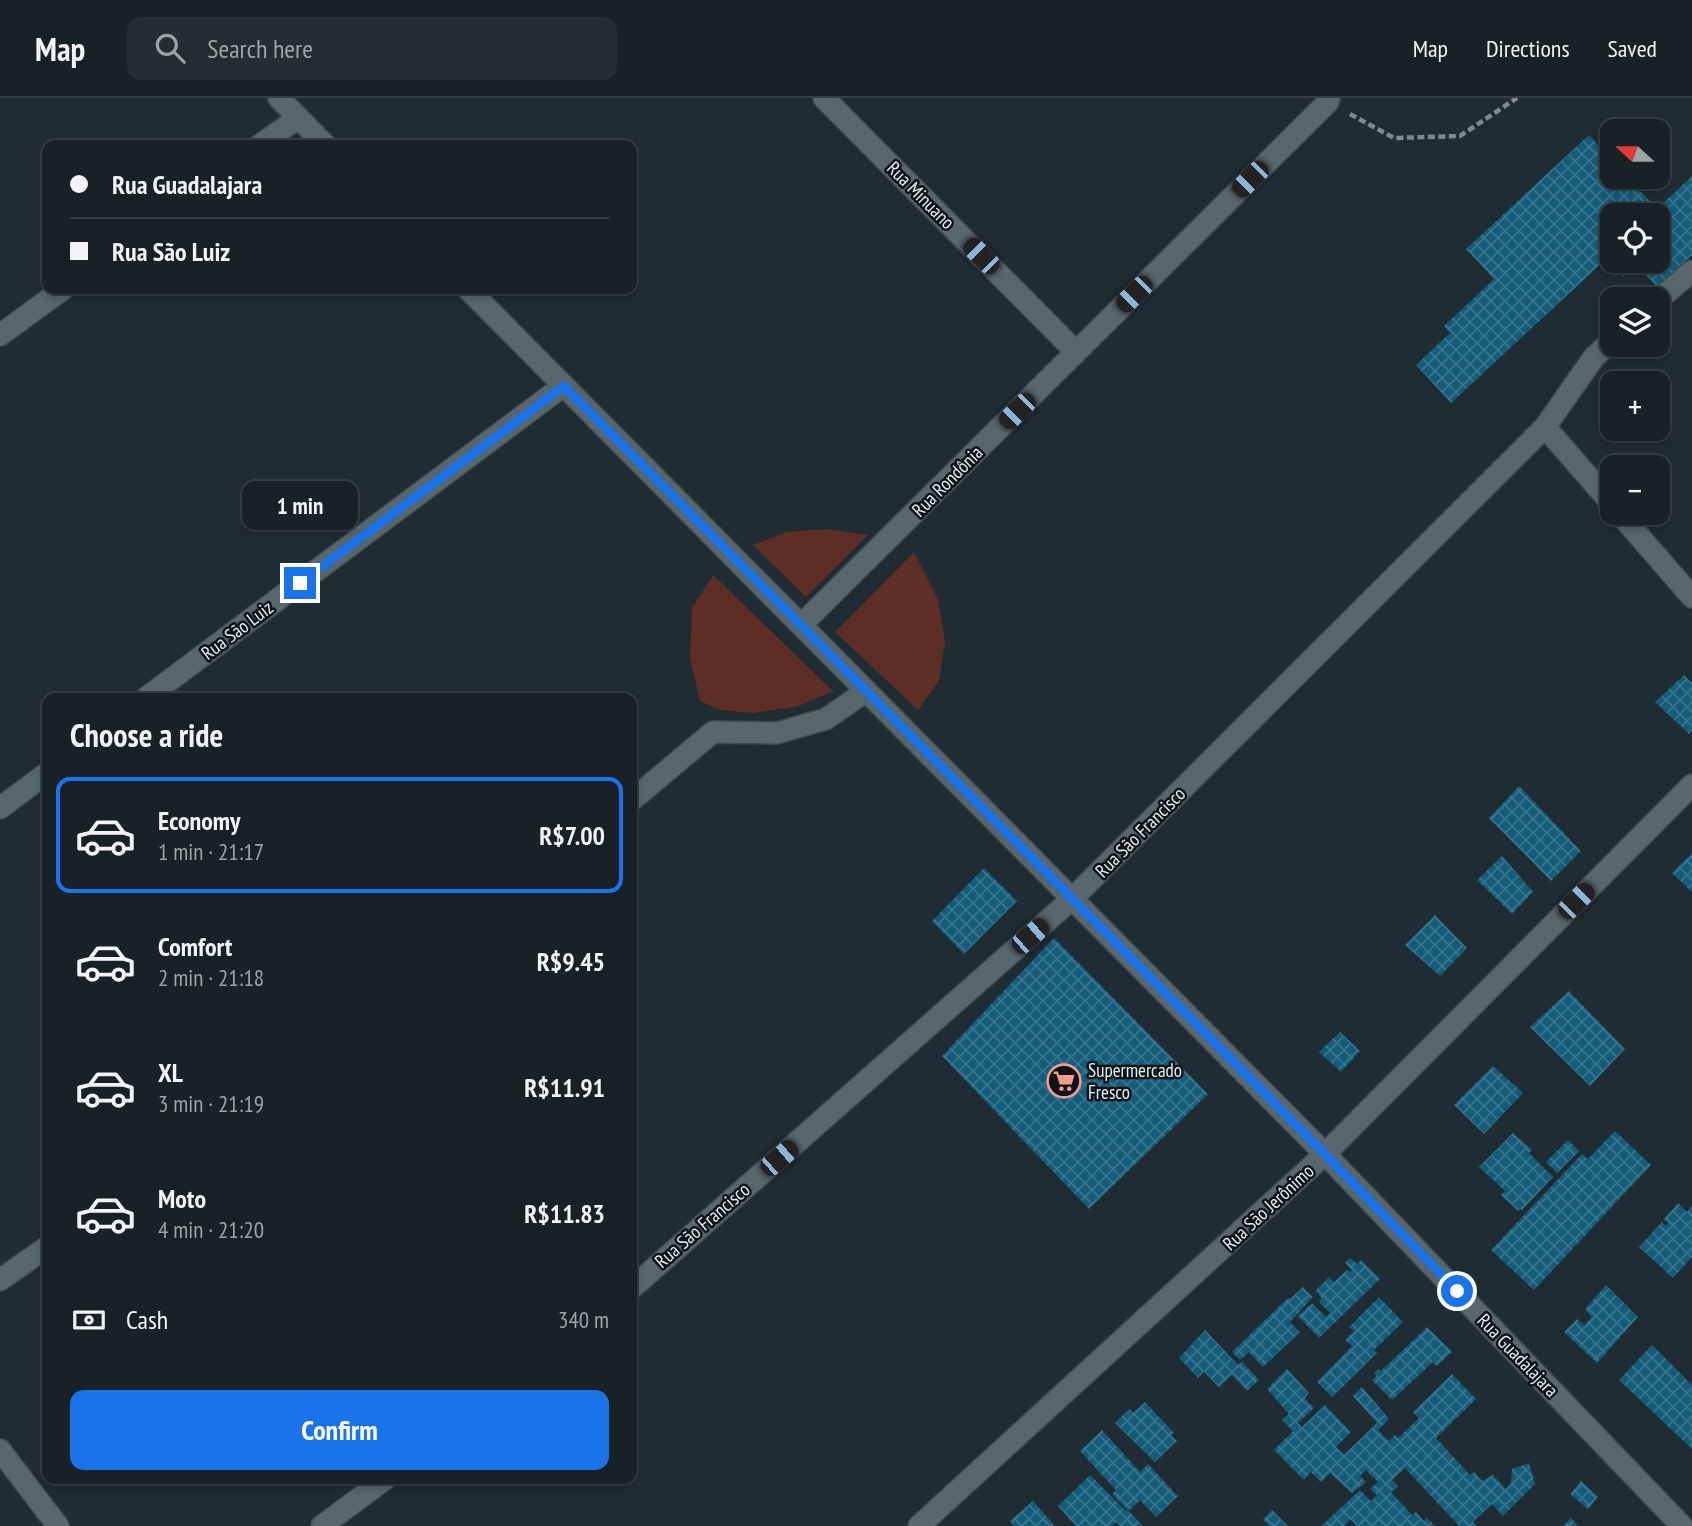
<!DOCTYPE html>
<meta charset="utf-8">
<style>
:root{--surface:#172126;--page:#242e32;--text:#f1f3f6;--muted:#9ea3a7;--line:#363e43;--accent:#1a73e8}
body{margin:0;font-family:"PT Sans Narrow",sans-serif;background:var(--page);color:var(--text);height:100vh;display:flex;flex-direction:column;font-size:26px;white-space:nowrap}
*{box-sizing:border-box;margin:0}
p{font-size:23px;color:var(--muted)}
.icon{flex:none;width:38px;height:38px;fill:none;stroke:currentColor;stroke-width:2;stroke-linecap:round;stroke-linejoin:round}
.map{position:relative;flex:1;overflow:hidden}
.side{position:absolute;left:42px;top:595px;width:595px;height:791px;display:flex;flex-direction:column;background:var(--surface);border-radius:14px;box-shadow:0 4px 10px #0003,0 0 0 2px var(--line)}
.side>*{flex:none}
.banner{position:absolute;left:42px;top:42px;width:595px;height:154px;border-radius:14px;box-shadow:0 4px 10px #0003,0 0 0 2px var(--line);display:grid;align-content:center;height:154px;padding:0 28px;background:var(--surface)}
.needle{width:46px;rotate:291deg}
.buttons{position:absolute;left:1600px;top:21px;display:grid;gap:14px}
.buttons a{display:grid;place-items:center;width:70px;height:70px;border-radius:14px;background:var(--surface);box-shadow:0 4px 10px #0003,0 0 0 2px var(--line);font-size:35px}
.end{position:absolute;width:32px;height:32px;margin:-16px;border:9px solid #1a73e8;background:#fff;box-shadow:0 0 0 4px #fff}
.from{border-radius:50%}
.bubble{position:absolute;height:49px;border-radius:14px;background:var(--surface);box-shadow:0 4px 10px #0003,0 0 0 2px var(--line);font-size:23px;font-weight:800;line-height:49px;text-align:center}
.car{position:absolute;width:21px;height:42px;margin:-21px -10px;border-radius:9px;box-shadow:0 0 5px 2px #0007;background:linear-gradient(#222 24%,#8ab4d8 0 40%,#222 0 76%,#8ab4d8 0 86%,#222 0)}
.banner b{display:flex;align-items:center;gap:24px;height:66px;font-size:26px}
.banner b+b{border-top:2px solid var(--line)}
.banner i{width:18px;height:18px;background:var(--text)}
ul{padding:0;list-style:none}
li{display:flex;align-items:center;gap:21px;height:116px;margin:0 14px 10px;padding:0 14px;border:4px solid transparent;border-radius:14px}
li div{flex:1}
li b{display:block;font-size:26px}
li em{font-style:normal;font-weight:800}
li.on{border-color:var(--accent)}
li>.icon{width:63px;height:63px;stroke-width:1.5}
h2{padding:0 28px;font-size:32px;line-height:84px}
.pay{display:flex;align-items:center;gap:18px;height:77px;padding:0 28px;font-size:26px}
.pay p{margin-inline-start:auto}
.primary-button{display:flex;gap:14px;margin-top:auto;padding:14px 28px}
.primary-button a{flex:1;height:80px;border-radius:14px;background:var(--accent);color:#fff;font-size:28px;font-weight:800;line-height:80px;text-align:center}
header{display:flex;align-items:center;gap:42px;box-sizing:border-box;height:98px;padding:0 35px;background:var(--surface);border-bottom:2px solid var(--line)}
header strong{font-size:33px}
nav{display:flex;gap:38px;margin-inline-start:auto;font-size:24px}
.search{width:490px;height:63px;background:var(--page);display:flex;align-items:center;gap:18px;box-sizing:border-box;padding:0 24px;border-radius:14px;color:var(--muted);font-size:26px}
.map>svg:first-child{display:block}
</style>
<header>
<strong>Map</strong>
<div class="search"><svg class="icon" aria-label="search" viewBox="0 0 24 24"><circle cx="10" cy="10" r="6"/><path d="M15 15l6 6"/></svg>Search here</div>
<nav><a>Map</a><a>Directions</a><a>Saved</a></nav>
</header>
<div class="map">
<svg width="1692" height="1428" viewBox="0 0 1692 1428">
<defs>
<pattern id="building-cross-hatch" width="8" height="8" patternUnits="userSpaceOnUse" patternTransform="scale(1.75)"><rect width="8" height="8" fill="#155c7a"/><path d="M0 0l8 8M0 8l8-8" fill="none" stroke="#37748e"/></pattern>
</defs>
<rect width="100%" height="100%" fill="#1f2c33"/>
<g fill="#5d2e25">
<path d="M 827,431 L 868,437 L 806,499 L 753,447 L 786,434 Z"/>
<path d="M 914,454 L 938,501 L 945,544 L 939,583 L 918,612 L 835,534 Z"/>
<path d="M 713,477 L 833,593 L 799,608 L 753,615 L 720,612 L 700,603 L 690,560 L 692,510 Z"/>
</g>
<g fill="url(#building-cross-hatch)" fill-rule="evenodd">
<path d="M 1589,37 L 1612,62 L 1612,79 L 1627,79 L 1657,111 L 1692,78 L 1692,157 L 1657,189 L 1636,166 L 1623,179 L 1606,161 L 1451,305 L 1416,267 L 1450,235 L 1444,228 L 1494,181 L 1466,151 ZM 1612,117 L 1657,117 L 1657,163 L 1612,163 Z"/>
<path d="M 1684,577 L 1692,585 L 1692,632 L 1689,636 L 1655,604 Z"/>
<path d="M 1519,688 L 1581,753 L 1551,783 L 1489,720 Z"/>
<path d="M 1692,755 L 1692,794 L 1672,775 Z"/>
<path d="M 1502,758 L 1533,794 L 1512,816 L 1477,782 Z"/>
<path d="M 984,770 L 1017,803 L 964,856 L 932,823 Z"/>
<path d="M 1435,817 L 1467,850 L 1440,878 L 1405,847 Z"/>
<path d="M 1054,840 L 1208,996 L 1089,1111 L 942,958 Z"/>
<path d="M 1569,893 L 1625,951 L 1590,988 L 1530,929 Z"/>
<path d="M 1340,934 L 1360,953 L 1341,974 L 1319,954 Z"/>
<path d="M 1493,968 L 1523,995 L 1484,1036 L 1454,1007 Z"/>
<path d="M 1615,1033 L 1651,1067 L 1534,1192 L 1491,1152 L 1582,1056 L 1588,1061 Z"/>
<path d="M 1513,1035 L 1532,1052 L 1529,1055 L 1553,1079 L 1522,1112 L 1520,1111 L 1518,1113 L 1501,1097 L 1505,1093 L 1479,1069 Z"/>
<path d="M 1568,1042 L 1579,1053 L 1557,1075 L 1546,1064 Z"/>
<path d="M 1678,1105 L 1687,1114 L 1692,1108 L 1692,1159 L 1673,1180 L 1639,1149 L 1662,1124 L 1666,1128 L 1668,1125 L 1664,1121 Z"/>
<path d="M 1350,1160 L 1357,1166 L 1361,1162 L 1380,1181 L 1319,1240 L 1298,1218 L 1312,1205 L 1326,1219 L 1330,1215 L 1319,1204 L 1322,1200 L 1315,1193 L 1329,1179 L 1334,1184 L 1347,1172 L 1349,1174 L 1352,1172 L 1345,1165 Z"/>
<path d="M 1606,1187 L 1638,1219 L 1597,1265 L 1564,1234 L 1577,1221 L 1584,1227 L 1592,1219 L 1585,1211 Z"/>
<path d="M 1303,1189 L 1313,1199 L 1290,1224 L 1300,1234 L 1263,1269 L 1249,1254 L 1240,1262 L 1232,1254 L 1288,1200 L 1290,1201 Z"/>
<path d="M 1379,1199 L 1403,1224 L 1374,1252 L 1377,1255 L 1332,1299 L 1317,1284 L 1352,1248 L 1345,1242 L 1354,1233 L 1349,1229 Z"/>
<path d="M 1427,1229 L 1452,1254 L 1437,1268 L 1433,1264 L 1392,1302 L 1372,1282 L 1377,1278 L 1374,1275 L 1378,1271 L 1381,1273 Z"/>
<path d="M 1205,1232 L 1238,1267 L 1242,1264 L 1259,1282 L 1247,1293 L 1232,1277 L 1219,1289 L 1204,1274 L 1198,1280 L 1179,1260 Z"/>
<path d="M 1652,1247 L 1692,1287 L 1692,1351 L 1619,1282 Z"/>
<path d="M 1287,1271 L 1309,1295 L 1305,1300 L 1314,1310 L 1298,1325 L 1302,1329 L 1325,1307 L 1351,1334 L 1336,1349 L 1344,1357 L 1377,1325 L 1353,1298 L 1362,1289 L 1389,1321 L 1378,1332 L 1389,1343 L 1395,1337 L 1398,1340 L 1419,1320 L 1413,1314 L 1452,1276 L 1476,1301 L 1436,1340 L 1470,1377 L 1474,1374 L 1482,1383 L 1493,1377 L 1506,1391 L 1511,1385 L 1512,1371 L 1529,1365 L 1535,1386 L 1503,1418 L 1492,1406 L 1473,1424 L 1477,1428 L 1459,1428 L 1405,1370 L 1392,1382 L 1398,1388 L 1391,1394 L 1412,1417 L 1416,1414 L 1424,1423 L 1427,1420 L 1435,1428 L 1357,1428 L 1350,1421 L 1344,1428 L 1321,1428 L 1360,1392 L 1371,1403 L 1377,1397 L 1370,1391 L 1378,1384 L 1366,1372 L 1360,1378 L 1366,1384 L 1352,1395 L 1330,1375 L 1321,1384 L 1311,1374 L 1304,1382 L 1274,1352 L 1293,1333 L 1282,1322 L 1289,1316 L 1267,1291 Z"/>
<path d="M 1145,1304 L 1174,1335 L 1171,1337 L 1177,1343 L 1155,1364 L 1115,1325 L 1129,1311 L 1133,1315 Z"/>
<path d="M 1102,1332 L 1140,1374 L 1148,1366 L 1178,1398 L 1156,1419 L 1140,1402 L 1129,1413 L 1112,1396 L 1116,1392 L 1080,1353 Z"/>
<path d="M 1090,1377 L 1126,1413 L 1128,1412 L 1143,1428 L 1120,1428 L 1116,1424 L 1112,1428 L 1076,1428 L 1058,1408 Z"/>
<path d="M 1581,1383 L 1598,1399 L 1588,1411 L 1570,1396 Z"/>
<path d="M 1033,1403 L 1055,1428 L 1014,1428 L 1010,1423 Z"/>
<path d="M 1272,1412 L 1288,1428 L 1269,1428 L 1263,1421 Z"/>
<path d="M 1571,1420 L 1578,1428 L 1563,1428 Z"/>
</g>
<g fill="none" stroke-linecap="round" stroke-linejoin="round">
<defs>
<g id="street">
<path d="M 824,0 L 1076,254"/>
<path d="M 1657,203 L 1692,173"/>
<path d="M 1545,329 L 1612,406"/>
<path d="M 1619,415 L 1692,499"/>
<path d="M 801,527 L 1328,4 L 1329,0"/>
<path d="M 146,600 L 563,288"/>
<path d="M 632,702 L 713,634 L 777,635 L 826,621 L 866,593"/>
<path d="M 0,710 L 47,675"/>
<path d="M 0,1182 L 47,1149"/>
<path d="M 632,1190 L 1072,801 L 1545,329 L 1594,259 L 1612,243"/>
<path d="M 0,1352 L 58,1428"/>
<path d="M 322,1428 L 385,1381"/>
<path d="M 919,1428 L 1325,1056 L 1692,687"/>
</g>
<g id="secondary">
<path d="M 279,0 L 325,47"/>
<path d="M 260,47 L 298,20"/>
<path d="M 468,191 L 1325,1056 L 1682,1428"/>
<path d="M 0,237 L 63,191"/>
</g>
</defs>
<use href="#street" stroke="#3e494e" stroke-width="24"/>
<use href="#secondary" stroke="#3e494e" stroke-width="24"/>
<path stroke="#7f8a90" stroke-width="4.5" stroke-dasharray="7 3.5" stroke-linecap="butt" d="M 1350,16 L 1394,40 L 1460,38 L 1517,0"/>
<use href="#street" stroke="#58666e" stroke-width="21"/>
<use href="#secondary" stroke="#58666e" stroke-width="21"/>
</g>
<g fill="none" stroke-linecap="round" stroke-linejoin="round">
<path stroke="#1a73e8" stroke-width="9" d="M 300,485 L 564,288 L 1325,1056 L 1457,1193"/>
</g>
<defs>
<symbol id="supermarket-ring" viewBox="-11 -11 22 22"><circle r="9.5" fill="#0d1316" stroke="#f49d8c" stroke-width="1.5"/><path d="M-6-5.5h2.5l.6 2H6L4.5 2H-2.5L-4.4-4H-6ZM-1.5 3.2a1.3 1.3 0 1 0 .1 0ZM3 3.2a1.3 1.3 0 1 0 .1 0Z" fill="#f49d8c"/></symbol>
</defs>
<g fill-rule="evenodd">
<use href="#supermarket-ring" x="1045" y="964" width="38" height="38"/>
</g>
<g text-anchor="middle" stroke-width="5" stroke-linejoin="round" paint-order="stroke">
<g font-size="19" fill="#e7eff4" stroke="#0d1316">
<text transform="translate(921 97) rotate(45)" y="7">Rua Minuano</text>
<text transform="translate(947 383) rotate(-45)" y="7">Rua Rondônia</text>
<text transform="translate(237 532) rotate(-37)" y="7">Rua São Luiz</text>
<text transform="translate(1140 734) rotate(-45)" y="7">Rua São Francisco</text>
<text transform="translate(1268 1109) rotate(-43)" y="7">Rua São Jerônimo</text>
<text transform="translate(702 1127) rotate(-41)" y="7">Rua São Francisco</text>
<text transform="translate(1518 1257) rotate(46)" y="7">Rua Guadalajara</text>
</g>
<g font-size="19" fill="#e7eff4" stroke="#0d1316" text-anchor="start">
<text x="1088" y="979">Supermercado<tspan x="1088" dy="22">Fresco</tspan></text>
</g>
</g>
</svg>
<div class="buttons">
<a><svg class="needle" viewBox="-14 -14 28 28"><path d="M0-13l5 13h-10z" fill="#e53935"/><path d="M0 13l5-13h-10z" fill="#9ea3a7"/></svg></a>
<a><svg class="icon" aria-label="locate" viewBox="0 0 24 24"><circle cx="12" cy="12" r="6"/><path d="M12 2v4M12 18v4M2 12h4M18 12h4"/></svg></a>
<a><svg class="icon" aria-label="layers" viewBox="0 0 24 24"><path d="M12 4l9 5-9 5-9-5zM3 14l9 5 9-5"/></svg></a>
<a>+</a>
<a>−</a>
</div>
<i class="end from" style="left:1457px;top:1193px"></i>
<i class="end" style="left:300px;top:485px"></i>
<div class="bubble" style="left:242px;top:383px;width:116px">1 min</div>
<i class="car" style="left:1250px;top:81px;rotate:225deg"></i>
<i class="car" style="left:981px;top:158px;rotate:315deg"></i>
<i class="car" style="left:1134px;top:196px;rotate:225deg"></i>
<i class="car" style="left:1017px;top:313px;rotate:225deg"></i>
<i class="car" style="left:1576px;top:803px;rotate:45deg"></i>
<i class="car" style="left:1030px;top:838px;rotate:49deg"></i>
<i class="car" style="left:779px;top:1060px;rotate:49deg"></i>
<div class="banner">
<b><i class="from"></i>Rua Guadalajara</b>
<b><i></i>Rua São Luiz</b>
</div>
<section class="side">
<h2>Choose a ride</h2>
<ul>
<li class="on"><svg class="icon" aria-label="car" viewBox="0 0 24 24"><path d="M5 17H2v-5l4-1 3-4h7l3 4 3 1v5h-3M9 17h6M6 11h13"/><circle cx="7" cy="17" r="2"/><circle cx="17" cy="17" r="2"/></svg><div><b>Economy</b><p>1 min · 21:17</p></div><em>R$7.00</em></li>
<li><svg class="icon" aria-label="car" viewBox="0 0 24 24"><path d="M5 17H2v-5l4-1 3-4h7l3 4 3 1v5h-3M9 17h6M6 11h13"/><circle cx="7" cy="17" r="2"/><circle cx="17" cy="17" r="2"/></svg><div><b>Comfort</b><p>2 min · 21:18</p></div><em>R$9.45</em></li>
<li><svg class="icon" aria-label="car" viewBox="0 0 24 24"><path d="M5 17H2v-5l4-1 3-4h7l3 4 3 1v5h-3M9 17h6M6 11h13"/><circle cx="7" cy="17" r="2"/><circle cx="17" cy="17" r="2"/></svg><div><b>XL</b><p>3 min · 21:19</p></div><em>R$11.91</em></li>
<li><svg class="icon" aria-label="car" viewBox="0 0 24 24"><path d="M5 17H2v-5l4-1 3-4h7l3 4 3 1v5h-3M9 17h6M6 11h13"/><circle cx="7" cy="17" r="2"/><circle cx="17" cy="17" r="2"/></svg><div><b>Moto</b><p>4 min · 21:20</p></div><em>R$11.83</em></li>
</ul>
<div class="pay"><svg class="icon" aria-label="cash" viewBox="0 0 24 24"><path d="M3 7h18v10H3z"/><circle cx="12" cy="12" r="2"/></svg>Cash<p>340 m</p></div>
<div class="primary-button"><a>Confirm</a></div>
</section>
</div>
